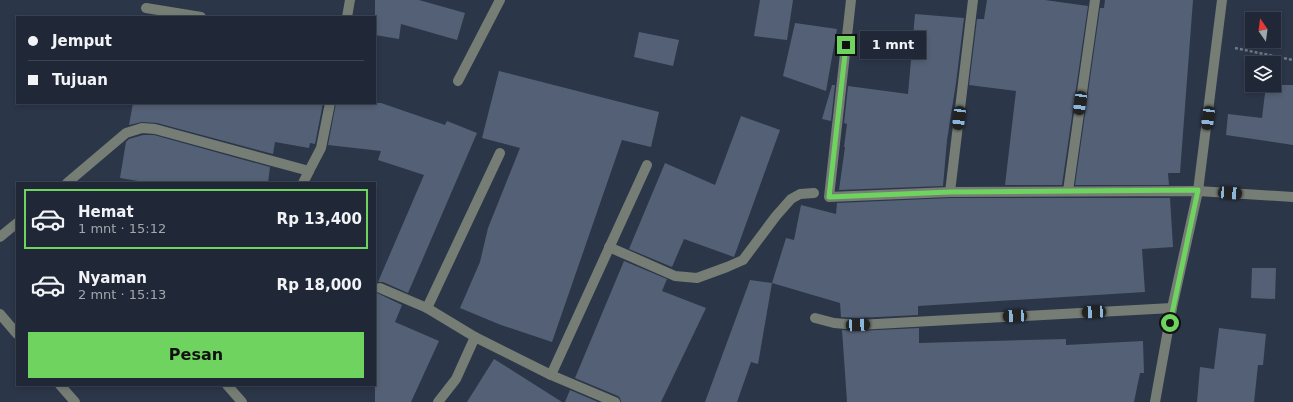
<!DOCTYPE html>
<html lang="id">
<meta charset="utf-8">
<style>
:root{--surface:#202837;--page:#28303f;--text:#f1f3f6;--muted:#a2a6ad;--line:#3d4452;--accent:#6fd360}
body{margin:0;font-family:"DejaVu Sans",sans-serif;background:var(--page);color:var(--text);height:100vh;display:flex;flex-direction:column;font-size:15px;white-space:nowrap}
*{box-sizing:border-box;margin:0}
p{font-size:13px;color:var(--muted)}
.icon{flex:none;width:22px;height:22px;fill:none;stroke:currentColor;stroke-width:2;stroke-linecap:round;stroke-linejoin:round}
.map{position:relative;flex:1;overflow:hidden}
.details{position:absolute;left:16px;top:182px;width:360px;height:204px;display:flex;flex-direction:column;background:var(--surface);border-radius:0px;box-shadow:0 2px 6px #0003,0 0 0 1px var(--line)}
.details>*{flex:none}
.banner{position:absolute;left:16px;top:16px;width:360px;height:88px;border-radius:0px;box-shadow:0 2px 6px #0003,0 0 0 1px var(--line);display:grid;align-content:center;height:88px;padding:0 12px;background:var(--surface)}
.needle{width:26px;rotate:346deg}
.tools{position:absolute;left:1245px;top:12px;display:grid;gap:8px}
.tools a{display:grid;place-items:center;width:36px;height:36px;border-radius:0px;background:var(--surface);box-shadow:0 2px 6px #0003,0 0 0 1px var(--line);font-size:20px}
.end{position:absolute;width:18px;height:18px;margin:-9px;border:5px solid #6fd360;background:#111;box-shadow:0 0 0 2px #111}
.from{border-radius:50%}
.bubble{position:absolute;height:28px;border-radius:0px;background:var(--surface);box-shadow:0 2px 6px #0003,0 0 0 1px var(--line);font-size:13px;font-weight:700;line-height:28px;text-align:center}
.car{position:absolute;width:12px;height:24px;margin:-12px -6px;border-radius:5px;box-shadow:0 0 3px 1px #0007;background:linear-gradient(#222 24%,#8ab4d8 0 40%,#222 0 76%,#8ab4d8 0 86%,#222 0)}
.banner b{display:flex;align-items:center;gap:14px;height:38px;font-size:15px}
.banner b+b{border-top:1px solid var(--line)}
.banner i{width:10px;height:10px;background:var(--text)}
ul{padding:7px 0 0;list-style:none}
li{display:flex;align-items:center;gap:12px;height:60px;margin:0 8px 6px;padding:0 4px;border:2px solid transparent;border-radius:0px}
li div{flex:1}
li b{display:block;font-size:15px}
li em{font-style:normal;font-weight:700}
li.selected{border-color:var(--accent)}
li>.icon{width:36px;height:36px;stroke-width:1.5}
.primary-button{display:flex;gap:8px;margin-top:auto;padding:8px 12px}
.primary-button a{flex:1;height:46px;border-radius:0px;background:var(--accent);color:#111;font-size:16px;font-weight:700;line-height:46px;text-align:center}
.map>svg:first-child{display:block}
</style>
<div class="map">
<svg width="1293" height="402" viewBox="0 0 1293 402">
<rect width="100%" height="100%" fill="#2b3649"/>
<g fill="#546075">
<path d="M 375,0 L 419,0 L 465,13 L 457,40 L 401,24 L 399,39 L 375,35 Z"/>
<path d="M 760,0 L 793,0 L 787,40 L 754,36 Z"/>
<path d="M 987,0 L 1045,0 L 1088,6 L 1062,185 L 1005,185 L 1016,91 L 969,85 L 977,19 L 984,19 Z"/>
<path d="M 1105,0 L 1193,0 L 1180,173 L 1168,173 L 1169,185 L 1075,185 L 1100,8 L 1104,8 Z"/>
<path d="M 915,14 L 964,18 L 956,83 L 947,140 L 943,186 L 839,190 L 845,147 L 844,147 L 847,124 L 844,123 L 848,86 L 908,94 Z"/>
<path d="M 795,23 L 837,29 L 826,91 L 783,76 Z"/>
<path d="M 639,32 L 679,40 L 673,66 L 634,57 Z"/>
<path d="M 499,71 L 659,112 L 651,147 L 622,140 L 552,342 L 501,325 L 460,308 L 480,262 L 488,228 L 520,148 L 482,138 Z"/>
<path d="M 832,85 L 835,85 L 831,121 L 822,119 Z"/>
<path d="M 1266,85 L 1293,85 L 1293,145 L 1226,135 L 1228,114 L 1262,118 Z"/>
<path d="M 133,103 L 323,103 L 315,144 L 310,143 L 309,148 L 275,142 L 273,154 L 157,123 L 142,122 L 129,125 Z"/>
<path d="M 336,103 L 381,103 L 445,125 L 447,121 L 477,133 L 408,293 L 383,282 L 378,282 L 424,175 L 378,160 L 381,151 L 328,145 Z"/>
<path d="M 741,116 L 780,130 L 734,257 L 684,239 L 672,267 L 629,249 L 665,163 L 715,185 Z"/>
<path d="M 143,135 L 154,135 L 270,167 L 268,183 L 150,183 L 120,178 L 126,142 L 129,139 Z"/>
<path d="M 950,198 L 1170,198 L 1173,247 L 1142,249 L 1145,292 L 918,306 L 918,315 L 858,318 L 841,317 L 840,303 L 772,283 L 786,238 L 794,240 L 801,205 L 836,214 L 837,203 Z"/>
<path d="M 624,261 L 667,279 L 662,291 L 706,308 L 661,402 L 621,402 L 620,398 L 618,396 L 575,378 Z"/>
<path d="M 1252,268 L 1276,268 L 1275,299 L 1251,298 Z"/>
<path d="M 750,280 L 772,283 L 758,364 L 751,362 L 737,402 L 705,402 Z"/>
<path d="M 375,292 L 402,305 L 395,322 L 439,341 L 411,402 L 375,402 Z"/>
<path d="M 919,328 L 919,343 L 1066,339 L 1066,345 L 1143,341 L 1144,373 L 1140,373 L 1134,402 L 847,402 L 842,330 L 858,331 Z"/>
<path d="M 1219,328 L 1266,334 L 1263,365 L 1258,365 L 1254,402 L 1197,402 L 1200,367 L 1214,369 Z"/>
<path d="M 494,359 L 562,402 L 467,402 Z"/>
<path d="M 570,390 L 598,402 L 565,402 Z"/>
</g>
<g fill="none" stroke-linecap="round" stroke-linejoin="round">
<path stroke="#717b8b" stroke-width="2.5" stroke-dasharray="3 2" stroke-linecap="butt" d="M 1235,48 L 1293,60"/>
<g stroke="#757d74" stroke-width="10">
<path d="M 851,0 L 829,197 L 950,192 L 1198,191 L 1293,197"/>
<path d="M 146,8 L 201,17"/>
<path d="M 347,17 L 350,0"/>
<path d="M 458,81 L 500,0"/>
<path d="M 67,183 L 126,133 L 142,128 L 155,129 L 309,171 L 321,148 L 330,103"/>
<path d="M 303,183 L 309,171"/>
<path d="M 1068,191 L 1095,0"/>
<path d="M 950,192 L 973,0"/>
<path d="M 0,237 L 17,223"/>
<path d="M 609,247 L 675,276 L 697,278 L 727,267 L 743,260 L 776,216 L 791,199 L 800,194 L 814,193"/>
<path d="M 380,288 L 427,308 L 475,337 L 551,375 L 615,402"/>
<path d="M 427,308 L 500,153"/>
<path d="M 0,314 L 17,334"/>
<path d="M 815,318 L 834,323 L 858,325 L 1172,308"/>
<path d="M 551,375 L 647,165"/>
<path d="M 60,385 L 75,402"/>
<path d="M 227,385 L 242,402"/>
<path d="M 438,402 L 456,379 L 475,337"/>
<path d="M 1155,402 L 1172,308 L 1198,191 L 1222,0"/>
</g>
</g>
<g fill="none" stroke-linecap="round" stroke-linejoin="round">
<path stroke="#6fd360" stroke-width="5" d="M 846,45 L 829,197 L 950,192 L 1198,190 L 1170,323"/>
</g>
</svg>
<div class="tools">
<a><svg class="needle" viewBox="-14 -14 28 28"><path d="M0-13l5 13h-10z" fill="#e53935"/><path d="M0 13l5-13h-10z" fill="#a2a6ad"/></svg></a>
<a><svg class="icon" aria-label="layers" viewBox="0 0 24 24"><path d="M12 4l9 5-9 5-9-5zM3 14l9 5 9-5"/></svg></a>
</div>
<i class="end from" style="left:1170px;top:323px"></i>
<i class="end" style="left:846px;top:45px"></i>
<div class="bubble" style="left:860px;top:31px;width:66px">1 mnt</div>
<i class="car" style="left:1080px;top:103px;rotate:188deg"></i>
<i class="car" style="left:959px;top:118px;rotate:187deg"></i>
<i class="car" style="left:1208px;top:118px;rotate:187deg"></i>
<i class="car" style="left:1230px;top:193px;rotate:94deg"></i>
<i class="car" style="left:1094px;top:312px;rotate:267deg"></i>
<i class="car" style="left:1015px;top:316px;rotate:267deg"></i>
<i class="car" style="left:858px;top:325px;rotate:87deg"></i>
<div class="banner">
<b><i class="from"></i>Jemput</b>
<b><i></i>Tujuan</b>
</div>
<section class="details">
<ul>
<li class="selected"><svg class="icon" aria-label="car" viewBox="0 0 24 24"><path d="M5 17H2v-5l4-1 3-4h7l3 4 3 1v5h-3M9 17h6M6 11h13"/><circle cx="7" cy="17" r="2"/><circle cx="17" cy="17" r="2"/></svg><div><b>Hemat</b><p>1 mnt · 15:12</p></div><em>Rp 13,400</em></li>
<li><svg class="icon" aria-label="car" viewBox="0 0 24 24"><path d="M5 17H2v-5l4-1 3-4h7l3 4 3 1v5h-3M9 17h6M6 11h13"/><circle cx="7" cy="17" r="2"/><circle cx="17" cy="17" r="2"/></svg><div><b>Nyaman</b><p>2 mnt · 15:13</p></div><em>Rp 18,000</em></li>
</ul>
<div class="primary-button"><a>Pesan</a></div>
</section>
</div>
